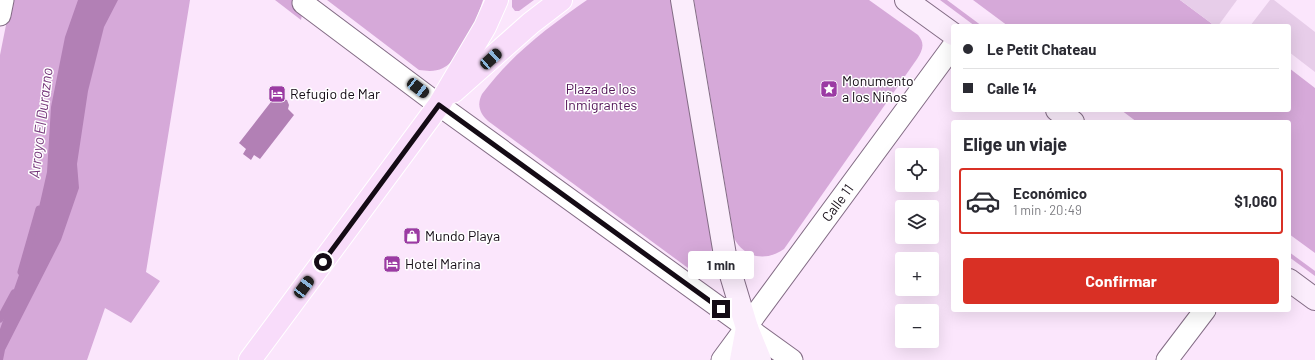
<!DOCTYPE html>
<html lang="es">
<meta charset="utf-8">
<style>
:root{--surface:#fff;--page:#f7f7f7;--text:#2b2b33;--muted:#7c7c81;--line:#e1e1e2;--accent:#d93025}
body{margin:0;font-family:Barlow,sans-serif;background:var(--page);color:var(--text);height:100vh;display:flex;flex-direction:column;font-size:15px;white-space:nowrap}
*{box-sizing:border-box;margin:0}
p{font-size:13px;color:var(--muted)}
.icon{flex:none;width:22px;height:22px;fill:none;stroke:currentColor;stroke-width:2;stroke-linecap:round;stroke-linejoin:round}
.map{position:relative;flex:1;overflow:hidden}
.drawer{position:absolute;left:951px;top:120px;width:340px;height:192px;display:flex;flex-direction:column;background:var(--surface);border-radius:4px;box-shadow:0 4px 16px #0002}
.drawer>*{flex:none}
.guide{position:absolute;left:951px;top:24px;width:340px;height:88px;border-radius:4px;box-shadow:0 4px 16px #0002;display:grid;align-content:center;height:88px;padding:0 12px;background:var(--surface)}
.controls{position:absolute;left:895px;top:148px;display:grid;gap:8px}
.controls a{display:grid;place-items:center;width:44px;height:44px;border-radius:4px;background:var(--surface);box-shadow:0 4px 16px #0002;font-size:20px}
.end{position:absolute;width:18px;height:18px;margin:-9px;border:5px solid #140b15;background:#fff;box-shadow:0 0 0 2px #fff}
.from{border-radius:50%}
.bubble{position:absolute;height:28px;border-radius:4px;background:var(--surface);box-shadow:0 4px 16px #0002;font-size:13px;font-weight:700;line-height:28px;text-align:center}
.car{position:absolute;width:12px;height:24px;margin:-12px -6px;border-radius:5px;box-shadow:0 0 3px 1px #0007;background:linear-gradient(#222 24%,#8ab4d8 0 40%,#222 0 76%,#8ab4d8 0 86%,#222 0)}
.guide b{display:flex;align-items:center;gap:14px;height:38px;font-size:15px}
.guide b+b{border-top:1px solid var(--line)}
.guide i{width:10px;height:10px;background:var(--text)}
ul{padding:0;list-style:none}
li{display:flex;align-items:center;gap:12px;height:66px;margin:0 8px 6px;padding:0 4px;border:2px solid transparent;border-radius:4px}
li div{flex:1}
li b{display:block;font-size:15px}
li em{font-style:normal;font-weight:700}
li.on{border-color:var(--accent)}
li>.icon{width:36px;height:36px;stroke-width:1.5}
h2{padding:0 12px;font-size:18px;line-height:48px}
.cta{display:flex;gap:8px;margin-top:auto;padding:8px 12px}
.cta a{flex:1;height:46px;border-radius:4px;background:var(--accent);color:#fff;font-size:16px;font-weight:700;line-height:46px;text-align:center}
.map>svg:first-child{display:block}
</style>
<div class="map">
<svg width="1315" height="360" viewBox="0 0 1315 360">
<rect width="100%" height="100%" fill="#fbe6fc"/>
<g fill="#d6a9d9">
<path d="M 11,0 L 190,0 L 146,272 L 160,281 L 131,323 L 105,308 L 87,360 L 0,360 L 0,55 Z"/>
<path d="M 275,0 L 305,0 L 301,20 Z"/>
<path d="M 327,0 L 483,0 C 477,19 462,59 443,68 C 435,72 427,71 419,70 Z"/>
<path d="M 512,0 L 534,0 L 519,11 L 515,11 L 512,7 Z"/>
<path d="M 587,0 L 673,0 L 712,247 L 711,262 L 705,269 L 694,271 L 688,268 L 488,121 C 479,113 477,104 482,94 C 512,54 547,28 587,0 Z"/>
<path d="M 694,0 L 869,0 L 918,35 C 925,43 923,50 917,59 L 784,249 C 766,262 744,258 734,238 Z"/>
<path d="M 940,0 L 947,0 L 982,26 L 975,26 Z"/>
<path d="M 973,0 L 1180,0 L 1215,26 L 1008,26 Z"/>
<path d="M 1289,68 L 1315,88 L 1315,253 L 1289,234 L 1289,122 L 1137,122 L 1121,110 L 1289,110 Z"/>
<path d="M 1289,252 L 1315,271 L 1315,276 L 1289,257 Z"/>
</g>
<g fill="#b280b5">
<path d="M 78,0 L 118,0 L 104,27 L 88,91 L 77,164 L 79,188 L 61,240 L 5,350 L 3,360 L 0,360 L 0,329 L 32,238 L 47,172 L 51,107 L 65,37 Z"/>
<path d="M 274,98 L 278,102 L 283,99 L 287,100 L 289,105 L 288,109 L 294,115 L 260,159 L 254,155 L 251,160 L 243,154 L 246,149 L 239,143 Z"/>
</g>
<g fill="none" stroke-linecap="round" stroke-linejoin="round">
<g stroke="#b280b5" stroke-width="7">
<path d="M 21,272 L 39,209"/>
<path d="M 0,319 L 14,293"/>
</g>
</g>
<g fill="#e7cde9">
<path d="M 1180,0 L 1237,0 L 1218,26 L 1215,26 Z"/>
<path d="M 1270,0 L 1274,0 L 1315,32 L 1315,72 L 1289,52 L 1289,26 L 1250,26 Z"/>
</g>
<g fill="none" stroke-linecap="round" stroke-linejoin="round">
<defs>
<g id="minor">
<path d="M 303,3 L 439,105 L 792,360"/>
<path d="M 0,15 L 3,0"/>
<path id="s1" d="M 722,360 L 953,46"/>
<path d="M 1167,360 L 1205,310"/>
</g>
<g id="secondary">
<path d="M 682,0 L 725,255 L 747,328 L 760,360"/>
<path d="M 906,0 L 953,34"/>
<path d="M 1057,110 L 1073,122"/>
<path d="M 1289,280 L 1315,299"/>
<path d="M 741,360 L 747,328"/>
</g>
<g id="primary">
<path d="M 453,92 L 531,23 L 561,0"/>
<path d="M 250,360 L 439,105 L 485,27 L 497,0"/>
</g>
</defs>
<use href="#minor" stroke="#836c85" stroke-width="23"/>
<use href="#secondary" stroke="#836c85" stroke-width="24"/>
<use href="#primary" stroke="#fff" stroke-width="24"/>
<use href="#minor" stroke="#fff" stroke-width="21"/>
<use href="#secondary" stroke="#fbedfc" stroke-width="22"/>
<use href="#primary" stroke="#f8dcfa" stroke-width="22"/>
</g>
<g fill="none" stroke-linecap="round" stroke-linejoin="round">
<path stroke="#140b15" stroke-width="5" d="M 323,262 L 439,105 L 721,309"/>
</g>
<defs>
<symbol id="sight-square" viewBox="-11 -11 22 22"><rect x="-9" y="-9" width="18" height="18" rx="4" fill="#9b3ba3" stroke="#fff"/><path d="M0-6L1.8-2.2L6-1.7L2.9 1.2L3.7 5.4L0 3.3L-3.7 5.4L-2.9 1.2L-6-1.7L-1.8-2.2Z" fill="#fff"/></symbol>
<symbol id="hotel-square" viewBox="-11 -11 22 22"><rect x="-9" y="-9" width="18" height="18" rx="4" fill="#9b3ba3" stroke="#fff"/><path d="M-6-4.5h1.5V1H6V5H4.5V3h-9V5H-6ZM-4 0a1.8 1.8 0 1 1 3.6 0ZM.5 0V-2.5h3Q6-2.5 6 0Z" fill="#fff"/></symbol>
<symbol id="shop-square" viewBox="-11 -11 22 22"><rect x="-9" y="-9" width="18" height="18" rx="4" fill="#9b3ba3" stroke="#fff"/><path d="M-5-2.5h2.3a2.7 3.5 0 0 1 5.4 0H5L5.5 6h-11ZM-1.5-2.5h3a1.5 2.3 0 0 0-3 0Z" fill="#fff"/></symbol>
</defs>
<g fill-rule="evenodd">
<use href="#sight-square" x="819" y="79" width="20" height="20"/>
<use href="#hotel-square" x="267" y="84" width="20" height="20"/>
<use href="#shop-square" x="402" y="226" width="20" height="20"/>
<use href="#hotel-square" x="382" y="254" width="20" height="20"/>
</g>
<g text-anchor="middle" stroke-width="3" stroke-linejoin="round" paint-order="stroke">
<g font-size="14" fill="#140b15" stroke="#fff" text-anchor="start">
<text x="842" y="86">Monumento<tspan x="842" dy="16">a los Niños</tspan></text>
<text x="290" y="99">Refugio de Mar</text>
<text x="425" y="241">Mundo Playa</text>
<text x="405" y="269">Hotel Marina</text>
</g>
<g font-size="14" fill="#521457" stroke="#fff">
<text x="601" y="94">Plaza de los<tspan x="601" dy="16">Inmigrantes</tspan></text>
</g>
<g font-size="14" fill="#140b15" stroke="#fff">
<text dy="5" stroke="none"><textPath href="#s1" startOffset="195">Calle 11</textPath></text>
</g>
<g font-size="15" font-style="italic" fill="#76387b" stroke="#fff">
<text transform="translate(41 123) rotate(-83)" y="5">Arroyo El Durazno</text>
</g>
</g>
</svg>
<div class="controls">
<a><svg class="icon" aria-label="locate" viewBox="0 0 24 24"><circle cx="12" cy="12" r="6"/><path d="M12 2v4M12 18v4M2 12h4M18 12h4"/></svg></a>
<a><svg class="icon" aria-label="layers" viewBox="0 0 24 24"><path d="M12 4l9 5-9 5-9-5zM3 14l9 5 9-5"/></svg></a>
<a>+</a>
<a>−</a>
</div>
<i class="end from" style="left:323px;top:262px"></i>
<i class="end" style="left:721px;top:309px"></i>
<div class="bubble" style="left:688px;top:251px;width:66px">1 min</div>
<i class="car" style="left:491px;top:59px;rotate:48deg"></i>
<i class="car" style="left:418px;top:88px;rotate:128deg"></i>
<i class="car" style="left:304px;top:287px;rotate:37deg"></i>
<div class="guide">
<b><i class="from"></i>Le Petit Chateau</b>
<b><i></i>Calle 14</b>
</div>
<section class="drawer">
<h2>Elige un viaje</h2>
<ul>
<li class="on"><svg class="icon" aria-label="car" viewBox="0 0 24 24"><path d="M5 17H2v-5l4-1 3-4h7l3 4 3 1v5h-3M9 17h6M6 11h13"/><circle cx="7" cy="17" r="2"/><circle cx="17" cy="17" r="2"/></svg><div><b>Económico</b><p>1 min · 20:49</p></div><em>$1,060</em></li>
</ul>
<div class="cta"><a>Confirmar</a></div>
</section>
</div>
